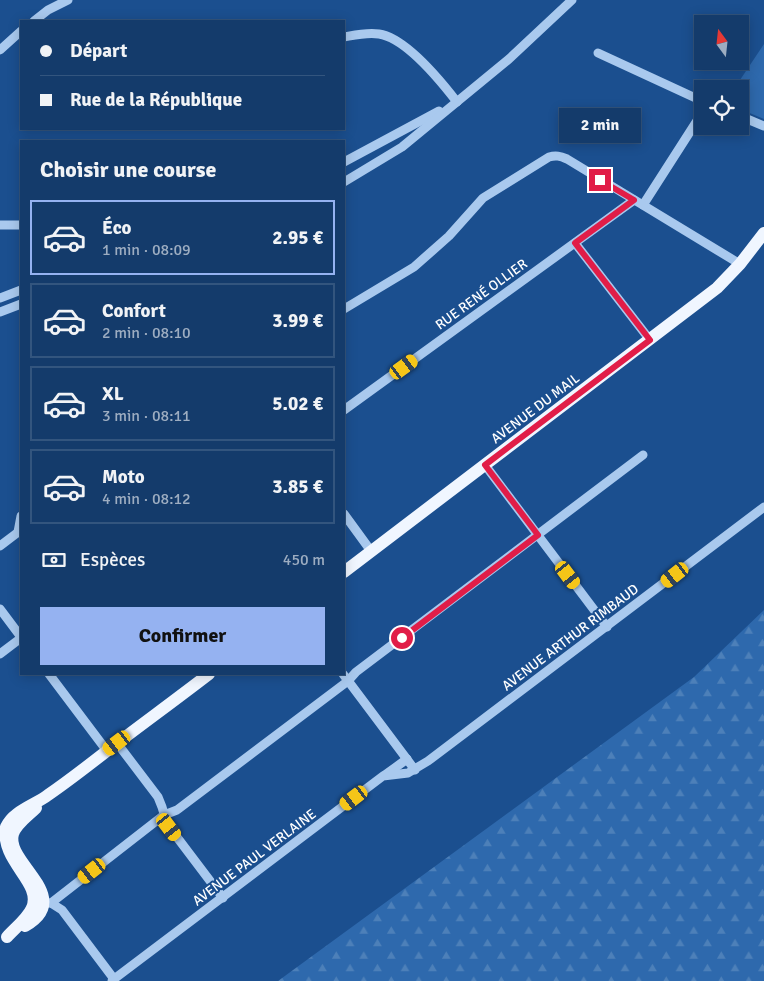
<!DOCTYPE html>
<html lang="fr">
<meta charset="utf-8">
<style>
:root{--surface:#143b6b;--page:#1d4271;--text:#f1f3f6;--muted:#9dadc1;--line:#33557e;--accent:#95b2f1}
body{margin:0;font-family:Signika,sans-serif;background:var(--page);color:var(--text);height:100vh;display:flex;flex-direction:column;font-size:19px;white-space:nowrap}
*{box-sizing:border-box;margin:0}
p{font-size:16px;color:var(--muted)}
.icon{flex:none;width:28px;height:28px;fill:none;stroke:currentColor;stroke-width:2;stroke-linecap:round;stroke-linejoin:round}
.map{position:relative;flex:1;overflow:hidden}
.drawer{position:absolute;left:20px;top:140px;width:325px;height:535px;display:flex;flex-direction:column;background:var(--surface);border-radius:0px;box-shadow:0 2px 12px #0003,0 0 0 1px var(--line)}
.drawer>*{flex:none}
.hud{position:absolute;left:20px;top:20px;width:325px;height:110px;border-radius:0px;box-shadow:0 2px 12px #0003,0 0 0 1px var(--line);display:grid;align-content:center;height:110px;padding:0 20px;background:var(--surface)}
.needle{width:32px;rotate:345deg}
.buttons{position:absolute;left:694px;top:15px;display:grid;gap:10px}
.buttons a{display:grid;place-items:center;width:55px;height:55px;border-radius:0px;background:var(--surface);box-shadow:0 2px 12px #0003,0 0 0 1px var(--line);font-size:25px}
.end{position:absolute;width:22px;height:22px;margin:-11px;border:6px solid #e11d48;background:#fff;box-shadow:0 0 0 2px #fff}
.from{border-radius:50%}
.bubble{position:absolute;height:35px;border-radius:0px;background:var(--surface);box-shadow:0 2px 12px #0003,0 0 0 1px var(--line);font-size:16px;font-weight:700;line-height:35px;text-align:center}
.car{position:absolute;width:15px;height:30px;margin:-15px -8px;border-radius:6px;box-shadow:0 0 4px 1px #0007;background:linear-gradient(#f5c518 24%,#345 0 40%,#f5c518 0 76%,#345 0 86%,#f5c518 0)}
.hud b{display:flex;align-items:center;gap:18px;height:48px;font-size:19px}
.hud b+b{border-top:1px solid var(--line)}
.hud i{width:12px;height:12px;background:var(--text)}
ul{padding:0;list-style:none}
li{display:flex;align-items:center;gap:15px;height:75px;margin:0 10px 8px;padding:0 10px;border:2px solid var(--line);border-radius:0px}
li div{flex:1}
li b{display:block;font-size:19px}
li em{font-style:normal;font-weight:700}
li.on{border-color:var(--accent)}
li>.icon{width:45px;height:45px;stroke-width:1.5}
h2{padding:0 20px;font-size:22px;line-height:60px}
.pay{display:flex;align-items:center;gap:12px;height:55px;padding:0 20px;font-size:19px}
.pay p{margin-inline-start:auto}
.action{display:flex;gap:10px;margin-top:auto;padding:10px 20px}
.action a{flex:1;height:58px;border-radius:0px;background:var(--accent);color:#111;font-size:20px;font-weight:700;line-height:58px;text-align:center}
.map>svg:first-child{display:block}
</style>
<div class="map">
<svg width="764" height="981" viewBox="0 0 764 981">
<defs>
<pattern id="forest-firs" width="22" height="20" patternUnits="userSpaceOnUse" patternTransform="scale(1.25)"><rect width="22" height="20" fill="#2e69ad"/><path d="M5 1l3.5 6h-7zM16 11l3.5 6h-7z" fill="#4d80b9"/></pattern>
</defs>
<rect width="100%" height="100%" fill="#1b4f8f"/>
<path fill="url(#forest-firs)" d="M 764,610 L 764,981 L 278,981 L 694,677 Z"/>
<path fill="#2e69ad" d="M 764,44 L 764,119 L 740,109 L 740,89 L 734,89 Z"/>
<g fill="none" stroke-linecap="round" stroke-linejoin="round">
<g stroke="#a9c9ee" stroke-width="9">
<path d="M 34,21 L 48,10 L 68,0"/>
<path d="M 344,37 C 355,35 367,32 379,34 C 406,38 440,80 457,102"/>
<path d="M 0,50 L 21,31"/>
<path d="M 598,53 L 702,101"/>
<path d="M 740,116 L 764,126"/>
<path d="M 344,162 L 439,111"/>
<path d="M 344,182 L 402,147 L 509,59 L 572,0"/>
<path d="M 643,205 L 702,113"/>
<path d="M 0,225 L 21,225"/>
<path d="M 575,243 L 650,340"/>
<path d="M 0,298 L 21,290"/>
<path d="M 344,309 L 414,267 L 449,236 L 483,198 L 549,157 C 556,155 560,156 567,159 L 740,264"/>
<path d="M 0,312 L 21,304"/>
<path d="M 344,410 L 634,200"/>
<path d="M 485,465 L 607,627"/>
<path d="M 344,514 L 371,551"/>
<path d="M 18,532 L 21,516"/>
<path d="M 0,546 L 21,530"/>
<path d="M 0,609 L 21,637"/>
<path d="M 0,654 L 21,638"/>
<path d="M 49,674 L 107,751"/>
<path d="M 343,674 L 415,770"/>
<path d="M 117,743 L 158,797 L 162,807 L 167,824 L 223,898"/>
<path d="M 385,775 L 407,759"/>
<path d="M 46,903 L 51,903 L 62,910 L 114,979 L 112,981"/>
<path d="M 51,903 L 164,815 L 177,810 L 348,681 L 356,672 L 643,455"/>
<path d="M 114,979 L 383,776 L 408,773 L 428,761 L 764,507"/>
</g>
<g stroke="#f0f6ff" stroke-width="12">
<path d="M 344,572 L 717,288 L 740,264 L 764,233"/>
<path d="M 25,926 C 76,897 4,862 13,834 C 16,824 28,816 36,808"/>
<path d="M 7,937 C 15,928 27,919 32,908 C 43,882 0,862 6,827 C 13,811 35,805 48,795 C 67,782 85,768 103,754 C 138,727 174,701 209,674"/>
</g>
</g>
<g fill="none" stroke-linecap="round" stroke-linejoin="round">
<path stroke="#e11d48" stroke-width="6" d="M 402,638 L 538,535 L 485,465 L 650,340 L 575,243 L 634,200 L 600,180"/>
</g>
<g text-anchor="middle" stroke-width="4" stroke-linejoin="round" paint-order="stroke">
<g font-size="14" fill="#fff" stroke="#1b4f8f">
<text transform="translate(481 294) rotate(-36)" y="5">RUE RENÉ OLLIER</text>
<text transform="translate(535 408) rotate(-37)" y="5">AVENUE DU MAIL</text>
<text transform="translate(570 637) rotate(-37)" y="5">AVENUE ARTHUR RIMBAUD</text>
<text transform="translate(254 857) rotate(-37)" y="5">AVENUE PAUL VERLAINE</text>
</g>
</g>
</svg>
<div class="buttons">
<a><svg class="needle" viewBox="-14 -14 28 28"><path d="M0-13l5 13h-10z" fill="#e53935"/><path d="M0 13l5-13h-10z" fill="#9dadc1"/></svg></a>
<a><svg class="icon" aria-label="locate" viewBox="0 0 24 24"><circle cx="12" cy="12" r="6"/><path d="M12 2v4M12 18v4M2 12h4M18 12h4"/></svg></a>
</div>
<i class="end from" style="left:402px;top:638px"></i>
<i class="end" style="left:600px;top:180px"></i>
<div class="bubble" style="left:559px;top:108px;width:82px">2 min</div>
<i class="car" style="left:404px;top:367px;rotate:54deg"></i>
<i class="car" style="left:568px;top:575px;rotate:143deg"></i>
<i class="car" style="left:675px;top:575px;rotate:232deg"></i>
<i class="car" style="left:117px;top:743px;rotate:233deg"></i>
<i class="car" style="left:354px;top:798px;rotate:233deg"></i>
<i class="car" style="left:169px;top:827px;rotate:143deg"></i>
<i class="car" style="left:92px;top:871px;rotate:232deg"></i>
<div class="hud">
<b><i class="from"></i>Départ</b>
<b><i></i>Rue de la République</b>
</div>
<section class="drawer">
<h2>Choisir une course</h2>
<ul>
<li class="on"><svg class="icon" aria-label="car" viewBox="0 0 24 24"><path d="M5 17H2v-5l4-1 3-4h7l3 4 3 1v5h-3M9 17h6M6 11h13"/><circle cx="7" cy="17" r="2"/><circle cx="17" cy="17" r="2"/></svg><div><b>Éco</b><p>1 min · 08:09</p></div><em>2.95 €</em></li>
<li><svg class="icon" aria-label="car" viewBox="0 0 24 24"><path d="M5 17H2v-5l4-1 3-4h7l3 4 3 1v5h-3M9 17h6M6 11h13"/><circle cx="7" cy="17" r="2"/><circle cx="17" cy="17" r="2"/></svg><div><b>Confort</b><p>2 min · 08:10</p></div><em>3.99 €</em></li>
<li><svg class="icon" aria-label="car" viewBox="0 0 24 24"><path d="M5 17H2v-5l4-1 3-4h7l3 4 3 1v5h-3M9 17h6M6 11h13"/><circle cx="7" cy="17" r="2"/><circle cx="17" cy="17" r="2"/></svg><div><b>XL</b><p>3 min · 08:11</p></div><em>5.02 €</em></li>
<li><svg class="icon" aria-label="car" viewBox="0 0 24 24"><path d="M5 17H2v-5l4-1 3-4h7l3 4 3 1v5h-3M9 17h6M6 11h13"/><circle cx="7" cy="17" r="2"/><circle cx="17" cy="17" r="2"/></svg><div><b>Moto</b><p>4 min · 08:12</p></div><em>3.85 €</em></li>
</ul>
<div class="pay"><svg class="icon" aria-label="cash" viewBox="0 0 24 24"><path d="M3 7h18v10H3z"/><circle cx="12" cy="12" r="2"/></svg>Espèces<p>450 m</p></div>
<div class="action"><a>Confirmer</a></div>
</section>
</div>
